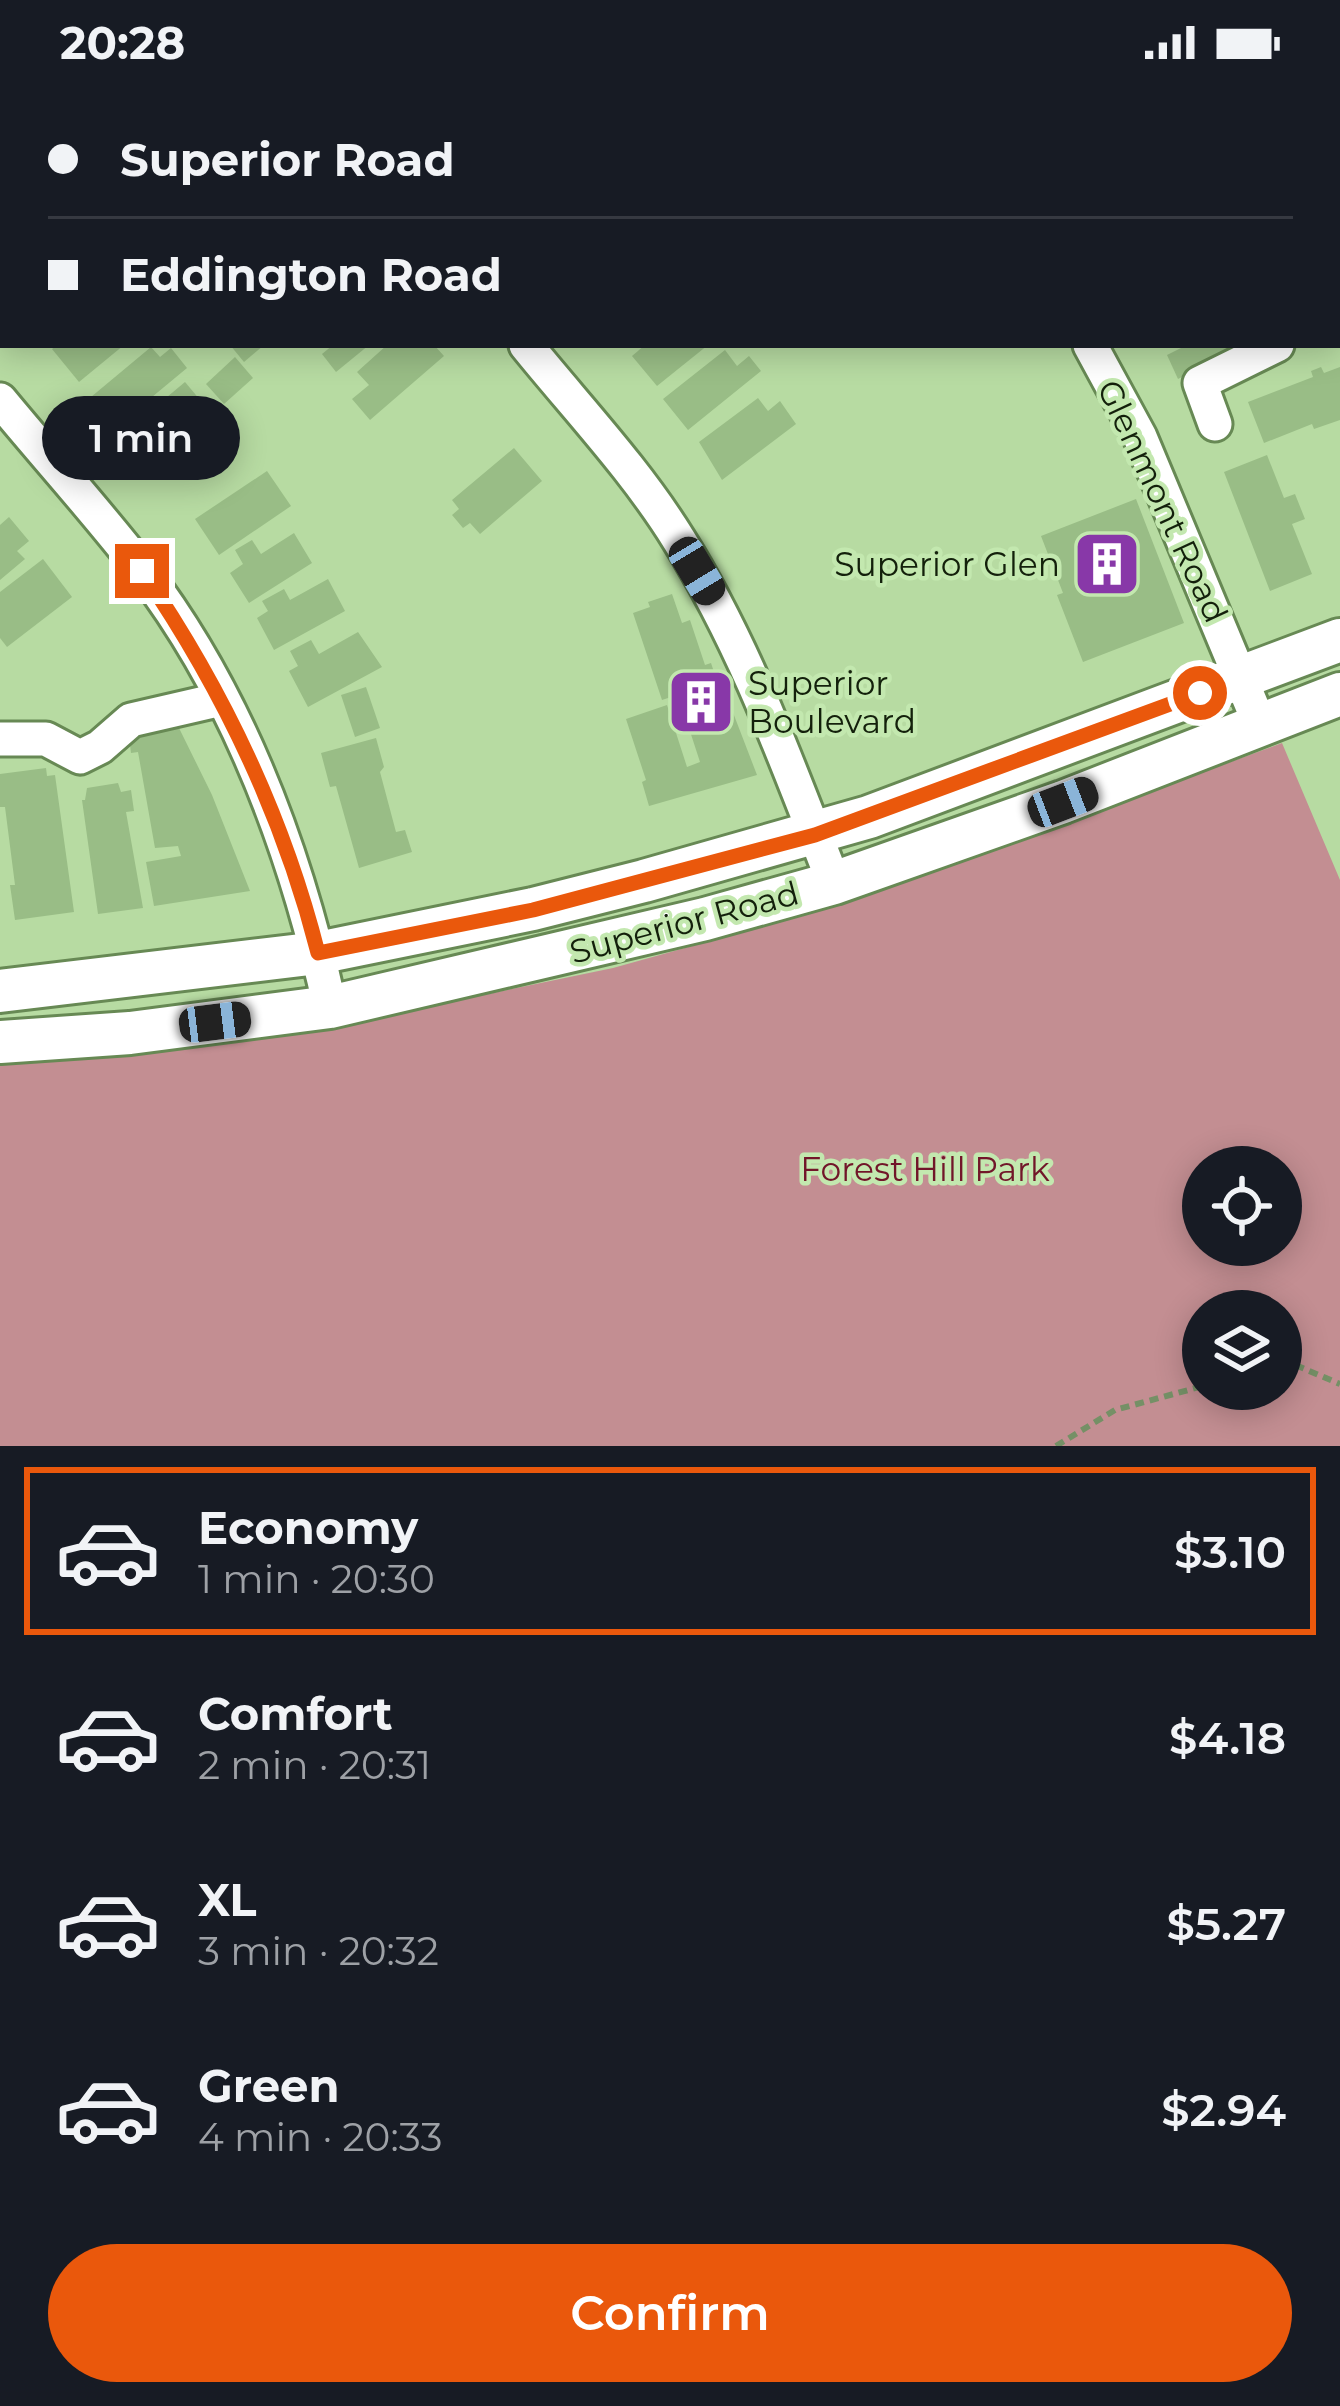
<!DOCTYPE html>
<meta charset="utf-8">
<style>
:root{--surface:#171b24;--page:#20242c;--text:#f1f3f6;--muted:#9ea1a6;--line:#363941;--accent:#ea580c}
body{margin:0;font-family:Montserrat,sans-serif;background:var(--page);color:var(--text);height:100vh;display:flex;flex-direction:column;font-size:45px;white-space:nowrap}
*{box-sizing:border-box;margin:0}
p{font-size:39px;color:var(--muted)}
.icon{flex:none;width:66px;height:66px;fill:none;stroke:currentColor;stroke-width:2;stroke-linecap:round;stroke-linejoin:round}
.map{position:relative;height:1362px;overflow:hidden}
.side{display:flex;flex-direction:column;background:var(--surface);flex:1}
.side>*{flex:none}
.hud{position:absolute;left:0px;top:0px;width:1341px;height:264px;box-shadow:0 6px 30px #0003;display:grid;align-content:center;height:264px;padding:0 48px;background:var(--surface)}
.buttons{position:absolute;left:1182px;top:1062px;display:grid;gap:24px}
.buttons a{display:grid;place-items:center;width:120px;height:120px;border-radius:50%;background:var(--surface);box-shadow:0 6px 30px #0003;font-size:60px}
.end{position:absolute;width:54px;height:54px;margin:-27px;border:15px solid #ea580c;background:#fff;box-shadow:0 0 0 6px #fff}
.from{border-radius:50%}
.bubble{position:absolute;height:84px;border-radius:42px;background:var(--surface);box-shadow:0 6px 30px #0003;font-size:39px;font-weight:600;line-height:84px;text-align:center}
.car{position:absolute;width:36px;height:72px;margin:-36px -18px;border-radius:15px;box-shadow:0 0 9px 3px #0007;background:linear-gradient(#222 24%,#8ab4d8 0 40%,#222 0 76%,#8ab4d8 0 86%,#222 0)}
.hud b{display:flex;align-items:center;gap:42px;height:114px;font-size:45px}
.hud b+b{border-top:3px solid var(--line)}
.hud i{width:30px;height:30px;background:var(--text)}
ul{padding:21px 0 0;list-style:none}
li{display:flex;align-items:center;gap:36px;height:168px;margin:0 24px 18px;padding:0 24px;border:6px solid transparent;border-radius:0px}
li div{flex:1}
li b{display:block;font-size:45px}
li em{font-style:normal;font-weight:600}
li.active{border-color:var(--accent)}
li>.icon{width:108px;height:108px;stroke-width:1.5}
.action{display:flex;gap:24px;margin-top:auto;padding:24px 48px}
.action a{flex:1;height:138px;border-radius:72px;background:var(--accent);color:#fff;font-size:48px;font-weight:600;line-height:138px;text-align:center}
.status{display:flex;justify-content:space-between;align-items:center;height:84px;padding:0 60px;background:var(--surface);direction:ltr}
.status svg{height:33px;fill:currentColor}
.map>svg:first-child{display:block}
</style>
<div class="status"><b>20:28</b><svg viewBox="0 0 49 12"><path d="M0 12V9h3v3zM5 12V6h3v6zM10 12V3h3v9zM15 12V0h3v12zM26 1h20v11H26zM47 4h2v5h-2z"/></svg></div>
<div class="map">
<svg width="1340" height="1362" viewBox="0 0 1340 1362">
<rect width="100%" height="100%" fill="#b7dba2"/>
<path fill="#c38e92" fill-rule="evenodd" d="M 1282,659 L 1340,796 L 1340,1362 L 0,1362 L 0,981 L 128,971 L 334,942 L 613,884 L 850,818 ZM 1203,1083 L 1281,1083 L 1281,1161 L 1203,1161 ZM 1203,1227 L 1281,1227 L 1281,1305 L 1203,1305 Z"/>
<g fill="#99bd86">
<path d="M 57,261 L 124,261 L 79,298 L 52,265 Z"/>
<path d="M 230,261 L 264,261 L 244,278 Z"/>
<path d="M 333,261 L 369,261 L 336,288 L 322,270 Z"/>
<path d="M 387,261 L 434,261 L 444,272 L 370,336 L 352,315 L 369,301 L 357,288 Z"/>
<path d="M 645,261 L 708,261 L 657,302 L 632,272 Z"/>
<path d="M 1187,261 L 1246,261 L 1178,295 L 1167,271 Z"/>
<path d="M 151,263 L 160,273 L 171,264 L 187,284 L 117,342 L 91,313 Z"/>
<path d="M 725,266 L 737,282 L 749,272 L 761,287 L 688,346 L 663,315 Z"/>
<path d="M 235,273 L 253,294 L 224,320 L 206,300 Z"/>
<path d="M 1321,283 L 1324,289 L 1340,283 L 1340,336 L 1314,345 L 1312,340 L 1264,359 L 1248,318 L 1313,293 L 1311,287 Z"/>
<path d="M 185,298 L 211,329 L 150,380 L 124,349 Z"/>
<path d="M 758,314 L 768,327 L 780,317 L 796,340 L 722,396 L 699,358 Z"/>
<path d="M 514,364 L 542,397 L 480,450 L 470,439 L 463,444 L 452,431 L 459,425 L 452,416 Z"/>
<path d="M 1267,371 L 1284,414 L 1295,410 L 1305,435 L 1292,440 L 1312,490 L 1270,507 L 1224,388 Z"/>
<path d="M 267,387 L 291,422 L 219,471 L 195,435 Z"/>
<path d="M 1136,415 L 1184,539 L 1083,578 L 1057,511 L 1063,509 L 1041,452 Z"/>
<path d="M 9,433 L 29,457 L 17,467 L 25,475 L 0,496 L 0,441 Z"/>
<path d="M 294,449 L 312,479 L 249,519 L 230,489 L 243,480 L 235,466 L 252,456 L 261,470 Z"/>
<path d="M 43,475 L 72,513 L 7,563 L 0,554 L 0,508 Z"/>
<path d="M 328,495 L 345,527 L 274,566 L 257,534 L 268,527 L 262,517 L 284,505 L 290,516 Z"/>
<path d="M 672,510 L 682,539 L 690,536 L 705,581 L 711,579 L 723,615 L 727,613 L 757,691 L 649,722 L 642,698 L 646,696 L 626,635 L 667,621 L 687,683 L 700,678 L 687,638 L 681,640 L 671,613 L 662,616 L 633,529 L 650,523 L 648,518 Z"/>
<path d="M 358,548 L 382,583 L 308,623 L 289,587 L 298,582 L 290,567 L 311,556 L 319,570 Z"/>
<path d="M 366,603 L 380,644 L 355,653 L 341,611 Z"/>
<path d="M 179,644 L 212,711 L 250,807 L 154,822 L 146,778 L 181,772 L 178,762 L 155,764 L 138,668 L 131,669 L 129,653 Z"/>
<path d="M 376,654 L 384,683 L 380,688 L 396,748 L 405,746 L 412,768 L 359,784 L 336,702 L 330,703 L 321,669 Z"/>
<path d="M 46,684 L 47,692 L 55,691 L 74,828 L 15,836 L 10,801 L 15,801 L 5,723 L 0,723 L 0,690 Z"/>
<path d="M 118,699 L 121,708 L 131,706 L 134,727 L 126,728 L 143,824 L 98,830 L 82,716 L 85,716 L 87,704 Z"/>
</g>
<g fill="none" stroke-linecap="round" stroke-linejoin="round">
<defs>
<g id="minor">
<path d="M 314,0 L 316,3"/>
<path d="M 895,0 L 897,3"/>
<path d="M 1339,0 L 1340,1"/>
<path d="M 1338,210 L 1340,208"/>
<path d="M 526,261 C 577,324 636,386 679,456 C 746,563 788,682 834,799"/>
<path d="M 1090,261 L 1140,353 L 1260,641"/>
<path d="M 0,316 C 47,373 97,428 142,486 C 239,613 296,768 330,923"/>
<path d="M 1215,340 L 1200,299 L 1277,261"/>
<path d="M 0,655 L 46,655 L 80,673 L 100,663 L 131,636 L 222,615"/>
</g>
<g id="major">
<path d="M 0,907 L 318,869 L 533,825 L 644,797 L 869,733 L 1340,556"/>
<path d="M 0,958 L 130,949 L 330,923 L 705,835 L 834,799 L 1063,718 L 1340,610"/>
</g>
</defs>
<use href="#minor" stroke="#678954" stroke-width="39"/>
<use href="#major" stroke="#678954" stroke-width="48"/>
<g stroke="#759066" stroke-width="6" stroke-dasharray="9 6" stroke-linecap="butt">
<path d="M 1281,1283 L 1293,1280 L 1340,1300"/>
<path d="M 1056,1362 L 1115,1326 L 1203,1302"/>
</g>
<use href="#minor" stroke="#fff" stroke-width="33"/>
<use href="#major" stroke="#fff" stroke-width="42"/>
</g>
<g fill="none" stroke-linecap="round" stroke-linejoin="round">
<path stroke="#ea580c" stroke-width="15" d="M 142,487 C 222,604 283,731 318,869 L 533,826 L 815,751 L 1200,609"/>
</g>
<defs>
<symbol id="building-square" viewBox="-11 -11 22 22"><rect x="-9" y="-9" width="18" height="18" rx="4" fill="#8838a8" stroke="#c3e8af"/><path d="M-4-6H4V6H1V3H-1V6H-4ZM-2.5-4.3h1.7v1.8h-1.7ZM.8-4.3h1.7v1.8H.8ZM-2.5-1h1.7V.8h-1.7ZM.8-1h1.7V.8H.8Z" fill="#fff"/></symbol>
</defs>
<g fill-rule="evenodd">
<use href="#building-square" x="1069" y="442" width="76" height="76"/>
<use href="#building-square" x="663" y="580" width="76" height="76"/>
</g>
<g text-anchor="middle" stroke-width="9" stroke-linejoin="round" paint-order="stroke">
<g font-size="33" fill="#13200b" stroke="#c3e8af">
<text transform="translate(1163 417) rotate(65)" y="12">Glenmont Road</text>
<text transform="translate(684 838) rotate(-15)" y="12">Superior Road</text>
</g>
<g font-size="33" fill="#13200b" stroke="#c3e8af" text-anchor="end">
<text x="1060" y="492">Superior Glen</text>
<text x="748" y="611" text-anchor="start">Superior<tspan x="748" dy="38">Boulevard</tspan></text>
</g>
<g font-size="33" fill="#711629" stroke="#c3e8af">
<text x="925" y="1097">Forest Hill Park</text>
</g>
</g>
</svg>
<div class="buttons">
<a><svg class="icon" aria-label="locate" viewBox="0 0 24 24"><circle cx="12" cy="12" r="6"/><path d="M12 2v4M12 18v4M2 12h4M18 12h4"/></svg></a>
<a><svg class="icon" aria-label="layers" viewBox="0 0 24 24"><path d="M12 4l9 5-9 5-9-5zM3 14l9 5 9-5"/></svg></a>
</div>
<i class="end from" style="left:1200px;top:609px"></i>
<i class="end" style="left:142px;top:487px"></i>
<div class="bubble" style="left:42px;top:312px;width:198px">1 min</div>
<i class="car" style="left:697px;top:487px;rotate:149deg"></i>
<i class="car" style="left:1063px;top:718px;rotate:69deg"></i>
<i class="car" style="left:215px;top:938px;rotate:83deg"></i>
<div class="hud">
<b><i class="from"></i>Superior Road</b>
<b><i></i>Eddington Road</b>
</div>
</div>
<section class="side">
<ul>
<li class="active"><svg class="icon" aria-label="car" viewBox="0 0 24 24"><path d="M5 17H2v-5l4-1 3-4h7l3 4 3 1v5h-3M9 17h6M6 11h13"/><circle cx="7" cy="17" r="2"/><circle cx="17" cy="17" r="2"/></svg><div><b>Economy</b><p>1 min · 20:30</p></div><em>$3.10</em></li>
<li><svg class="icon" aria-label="car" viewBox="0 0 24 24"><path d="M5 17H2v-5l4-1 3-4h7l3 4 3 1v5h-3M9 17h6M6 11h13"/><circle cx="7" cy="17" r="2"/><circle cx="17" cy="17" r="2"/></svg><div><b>Comfort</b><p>2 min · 20:31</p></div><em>$4.18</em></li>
<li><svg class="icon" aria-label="car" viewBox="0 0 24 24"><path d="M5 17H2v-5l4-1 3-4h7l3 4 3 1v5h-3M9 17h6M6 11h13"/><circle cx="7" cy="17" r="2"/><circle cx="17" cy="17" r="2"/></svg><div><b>XL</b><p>3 min · 20:32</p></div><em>$5.27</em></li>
<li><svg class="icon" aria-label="car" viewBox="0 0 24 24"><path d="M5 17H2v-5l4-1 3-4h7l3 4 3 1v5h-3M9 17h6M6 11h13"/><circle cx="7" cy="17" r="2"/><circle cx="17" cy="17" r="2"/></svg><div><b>Green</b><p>4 min · 20:33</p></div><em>$2.94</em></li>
</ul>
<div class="action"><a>Confirm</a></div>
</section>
